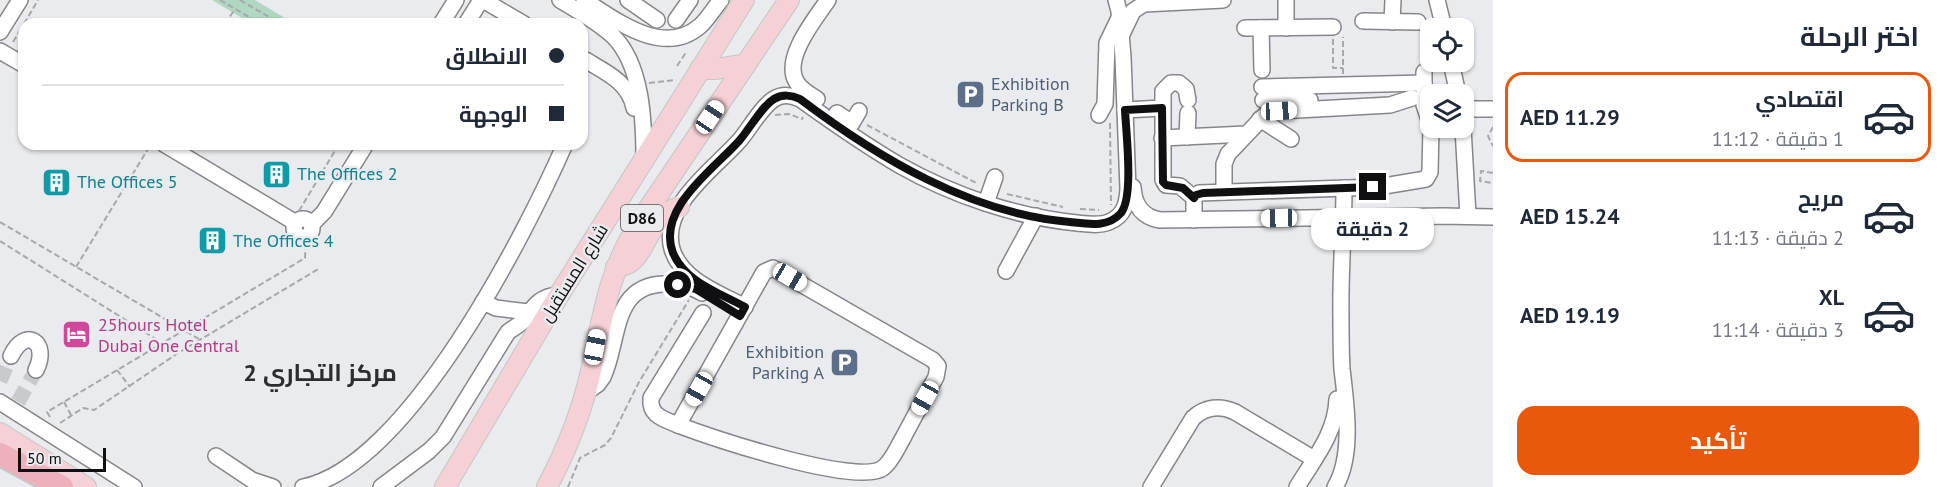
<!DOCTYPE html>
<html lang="ar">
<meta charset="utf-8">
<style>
:root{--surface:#fff;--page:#f2f2f3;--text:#1f2937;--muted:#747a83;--line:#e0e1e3;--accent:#ea580c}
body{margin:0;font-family:"PT Sans",Cairo,sans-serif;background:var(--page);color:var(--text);direction:rtl;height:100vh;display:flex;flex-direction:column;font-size:22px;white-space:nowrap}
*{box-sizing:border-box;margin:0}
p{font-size:20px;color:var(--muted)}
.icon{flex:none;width:33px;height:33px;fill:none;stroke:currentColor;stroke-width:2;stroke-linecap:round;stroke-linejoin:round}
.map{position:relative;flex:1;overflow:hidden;direction:ltr}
.details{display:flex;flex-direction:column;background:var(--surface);width:450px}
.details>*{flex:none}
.hud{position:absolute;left:18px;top:18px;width:570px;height:132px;border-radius:18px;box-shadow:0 2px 4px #0004;direction:rtl;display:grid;align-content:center;height:132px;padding:0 24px;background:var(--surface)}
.tools{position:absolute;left:1420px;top:18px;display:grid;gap:12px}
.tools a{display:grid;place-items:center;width:54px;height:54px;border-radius:12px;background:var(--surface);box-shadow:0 2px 4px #0004;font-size:30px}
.scale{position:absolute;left:18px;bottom:15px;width:88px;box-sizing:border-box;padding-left:6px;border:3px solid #101012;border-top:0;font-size:16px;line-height:21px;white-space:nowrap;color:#101012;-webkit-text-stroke:4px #eaebee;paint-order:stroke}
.end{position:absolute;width:27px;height:27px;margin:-14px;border:8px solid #101012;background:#fff;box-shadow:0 0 0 3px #fff}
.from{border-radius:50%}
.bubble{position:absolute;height:42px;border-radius:18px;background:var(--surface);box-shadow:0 2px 4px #0004;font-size:20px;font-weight:700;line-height:42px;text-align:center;direction:rtl}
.car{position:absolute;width:18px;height:36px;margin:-18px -9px;border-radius:8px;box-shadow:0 0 4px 2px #0007;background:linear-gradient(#fff 24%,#345 0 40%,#fff 0 76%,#345 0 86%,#fff 0)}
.hud b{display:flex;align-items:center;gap:21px;height:57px;font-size:22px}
.hud b+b{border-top:2px solid var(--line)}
.hud i{width:15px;height:15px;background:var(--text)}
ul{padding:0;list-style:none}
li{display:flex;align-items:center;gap:18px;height:90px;margin:0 12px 9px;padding:0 12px;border:3px solid transparent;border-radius:18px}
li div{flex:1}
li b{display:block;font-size:22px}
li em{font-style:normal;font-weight:700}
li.selected{border-color:var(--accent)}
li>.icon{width:54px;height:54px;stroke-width:1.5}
h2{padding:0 24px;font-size:27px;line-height:72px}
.primary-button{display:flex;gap:12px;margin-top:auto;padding:12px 24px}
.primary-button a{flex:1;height:69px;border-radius:18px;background:var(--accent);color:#fff;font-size:24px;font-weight:700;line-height:69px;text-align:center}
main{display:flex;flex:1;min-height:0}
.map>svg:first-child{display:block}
</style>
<main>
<section class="details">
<h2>اختر الرحلة</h2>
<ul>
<li class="selected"><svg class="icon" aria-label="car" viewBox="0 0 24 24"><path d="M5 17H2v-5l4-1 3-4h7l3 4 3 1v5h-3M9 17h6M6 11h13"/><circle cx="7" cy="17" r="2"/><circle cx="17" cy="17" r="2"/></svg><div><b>اقتصادي</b><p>1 دقيقة · 11:12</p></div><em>AED 11.29</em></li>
<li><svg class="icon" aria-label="car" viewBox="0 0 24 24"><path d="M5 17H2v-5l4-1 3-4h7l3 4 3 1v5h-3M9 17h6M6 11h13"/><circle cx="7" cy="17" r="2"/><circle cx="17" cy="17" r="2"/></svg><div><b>مريح</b><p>2 دقيقة · 11:13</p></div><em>AED 15.24</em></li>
<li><svg class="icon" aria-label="car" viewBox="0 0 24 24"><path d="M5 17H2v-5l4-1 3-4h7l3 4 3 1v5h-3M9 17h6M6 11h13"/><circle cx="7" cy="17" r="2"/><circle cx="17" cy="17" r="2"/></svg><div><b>XL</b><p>3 دقيقة · 11:14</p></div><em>AED 19.19</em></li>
</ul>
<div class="primary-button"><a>تأكيد</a></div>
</section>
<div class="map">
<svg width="1493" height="487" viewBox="0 0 1493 487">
<rect width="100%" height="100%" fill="#eaebee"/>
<path fill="#b0d7c1" d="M 212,0 L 255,0 L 295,24 L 252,24 Z"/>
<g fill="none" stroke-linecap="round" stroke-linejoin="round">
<g stroke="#c9cacd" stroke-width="15" stroke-dasharray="15 8" stroke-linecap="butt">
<path d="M 0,381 L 11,356"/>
<path d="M 18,402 L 36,370"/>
</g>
<defs>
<g id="minor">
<path d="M 483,0 L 524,24"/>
<path d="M 560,0 C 578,11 598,22 613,36 C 642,65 644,120 644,159"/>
<path d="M 584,0 C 616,20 663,58 700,26 C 708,19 714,8 721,0"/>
<path d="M 628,0 L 657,20"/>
<path d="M 1437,0 L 1444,28"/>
<path d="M 676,20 L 690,0"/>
<path d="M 1363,21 L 1418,22"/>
<path d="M 1392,22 L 1393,0"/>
<path d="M 441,24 L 456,0"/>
<path d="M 466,24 L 481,0"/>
<path d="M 1245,28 L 1333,27"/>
<path d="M 1261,28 L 1262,70"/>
<path d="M 1286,28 L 1286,0"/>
<path d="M 0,32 L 20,0"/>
<path d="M 1122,34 L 1133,11 L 1144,4 L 1223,0"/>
<path d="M 0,51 L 24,65"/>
<path d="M 582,58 C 603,71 629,81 634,108"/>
<path d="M 1451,62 L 1458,94"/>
<path d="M 1424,72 L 1424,105 L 1431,126"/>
<path d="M 1262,87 L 1424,83"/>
<path d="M 817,99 C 809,94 800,89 796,81 C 783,58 815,19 828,0"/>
<path d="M 1188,100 L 1186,89 L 1179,83 L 1171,83 L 1163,91 L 1163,180 L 1166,185 L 1180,186 L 1194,198"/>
<path d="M 1263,100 L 1310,100"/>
<path d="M 1464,109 L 1493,109"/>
<path d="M 1125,110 L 1162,108"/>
<path d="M 837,113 L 852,123 L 859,111"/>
<path d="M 1099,115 L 1105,104 L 1107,43 L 1119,18"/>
<path d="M 1260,119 L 1291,139"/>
<path d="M 1463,128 L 1468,216"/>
<path d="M 1187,137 L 1188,113"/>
<path d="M 1162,138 L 1246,134"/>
<path d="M 164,144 L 296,223"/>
<path d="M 1133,187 C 1134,205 1142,217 1160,220 L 1443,216 L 1493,217"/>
<path d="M 1224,192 L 1224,164 L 1228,154 L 1264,116 L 1279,111 L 1390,105 L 1412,98"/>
<path d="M 986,203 L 995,177"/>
<circle cx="303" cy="228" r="9"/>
<path d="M 1194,220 L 1194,198 L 1199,193 L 1378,187 L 1426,179 L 1430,172 L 1431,128"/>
<path d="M 311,225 L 324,212 L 366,144"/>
<path d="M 773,268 L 933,360 L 938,366 L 936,377 C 925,397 914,417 903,438 C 897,448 892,461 883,468 C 858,487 710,437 678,425 L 764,272 Z"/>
<path d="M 1006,271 L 1036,216"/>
<path d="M 483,302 L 496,308 L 528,312"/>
<path d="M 745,307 C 719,293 681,280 672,249 C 660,206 714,169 739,141 C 749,130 761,107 774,99 C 782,94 792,95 800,99 C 832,122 865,145 899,165 C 952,195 1016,217 1077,223 C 1087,224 1099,226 1109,222 C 1124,216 1127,204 1128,189 L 1123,57 L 1119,11 L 1116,0"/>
<path d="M 11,356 C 25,326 50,342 36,370"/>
<path d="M 585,393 L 598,384 L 603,377 C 620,341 611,283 667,284 C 680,285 691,286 702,293"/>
<path d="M 0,402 L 134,487"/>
<path d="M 678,425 C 664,419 649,416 651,398 L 703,313"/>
<path d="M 216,456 L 252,480 L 273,487"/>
<path d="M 303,487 C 407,467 525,235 565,144"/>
<path d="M 381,487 L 429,451 L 443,437 L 508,332 C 513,328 520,325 524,320 C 534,306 540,296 559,295"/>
<path d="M 1151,487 L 1193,418 C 1205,407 1220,405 1235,412 L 1314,459"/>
<path d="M 1297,487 C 1314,459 1336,433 1337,399"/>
<path d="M 1335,487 C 1354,455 1346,404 1342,369 C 1341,352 1341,335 1341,318 C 1340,274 1344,231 1344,188"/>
</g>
<g id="major">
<path d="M 700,69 L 716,69 L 746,64"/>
<path d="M 616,267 C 649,265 642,218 679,207"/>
<path d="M 0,433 L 86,487"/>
<path d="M 445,487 L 559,295 L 744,0"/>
<path d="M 547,487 C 566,451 582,411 591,371 C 603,315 608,273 639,223 L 789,0"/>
</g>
<path id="highway" d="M 0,454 L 62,487"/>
</defs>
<use href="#minor" stroke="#858689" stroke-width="18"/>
<use href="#major" stroke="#c6c6c6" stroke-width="22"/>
<use href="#highway" stroke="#c6c6c6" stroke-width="26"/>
<g stroke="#a7a8ab" stroke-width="2" stroke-dasharray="6 3" stroke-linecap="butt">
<path d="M 220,0 L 261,24"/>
<path d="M 240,0 L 281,24"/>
<path d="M 24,24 L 38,0"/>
<path d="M 225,24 L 235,9"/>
<path d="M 1333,39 L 1333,68 L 1343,68"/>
<path d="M 13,42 L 24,24"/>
<path d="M 677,66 L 687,51"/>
<path d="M 1343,74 L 1343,37"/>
<path d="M 649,83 L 676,80"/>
<path d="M 775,115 L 789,114 L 802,119 L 803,117"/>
<path d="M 1110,123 L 1111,205"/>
<path d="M 867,125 L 978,184"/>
<path d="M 1493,127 L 1488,136 L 1493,146"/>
<path d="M 1493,173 L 1481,171 L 1480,181 L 1493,183"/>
<path d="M 1007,194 L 1063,207"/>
<path d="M 1080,209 L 1099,210"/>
<path d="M 299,211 L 339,144"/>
<path d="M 0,222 L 199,339"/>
<path d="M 0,241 L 178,353"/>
<path d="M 76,267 L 151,144"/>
<path d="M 117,370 L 130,387"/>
<path d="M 64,402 L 71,415"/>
<path d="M 50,417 L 47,412 L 305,258 L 306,236"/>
<path d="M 60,423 L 83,408 L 94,410 L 178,353 L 320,268"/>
<path d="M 568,487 L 580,458 L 605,445 L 611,438 L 639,382 L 689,300"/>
</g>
<use href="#minor" stroke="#fff" stroke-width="15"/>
<use href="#major" stroke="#f5d0d6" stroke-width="20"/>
<use href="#highway" stroke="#eeb1bb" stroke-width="22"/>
</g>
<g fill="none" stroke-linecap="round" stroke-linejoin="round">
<path stroke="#101012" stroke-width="8" d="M 678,285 L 696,289 L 740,316 L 745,307 C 720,293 685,282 673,253 C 656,209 713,170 739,141 C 749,130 761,107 774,99 C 782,94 792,95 800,99 C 877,157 971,214 1070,222 C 1088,224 1108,228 1121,213 C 1134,197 1126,132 1125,110 L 1162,108 L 1163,182 L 1166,185 L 1183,188 L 1194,198 L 1196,195 L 1203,193 L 1373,187"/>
</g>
<defs>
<symbol id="parking-square" viewBox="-11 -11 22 22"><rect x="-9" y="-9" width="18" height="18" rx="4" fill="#5c6f8a" stroke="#eaebee"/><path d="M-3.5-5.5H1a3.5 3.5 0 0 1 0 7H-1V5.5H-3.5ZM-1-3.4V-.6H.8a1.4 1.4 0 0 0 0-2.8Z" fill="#fff"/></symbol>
<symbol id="building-square" viewBox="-11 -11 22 22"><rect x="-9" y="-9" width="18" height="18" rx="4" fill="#0f9aa8" stroke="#eaebee"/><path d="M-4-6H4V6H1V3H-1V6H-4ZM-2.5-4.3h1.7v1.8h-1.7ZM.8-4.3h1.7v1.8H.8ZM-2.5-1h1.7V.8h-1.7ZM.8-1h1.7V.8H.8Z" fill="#fff"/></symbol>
<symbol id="hotel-square" viewBox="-11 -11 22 22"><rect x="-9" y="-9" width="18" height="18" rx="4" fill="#d1479c" stroke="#eaebee"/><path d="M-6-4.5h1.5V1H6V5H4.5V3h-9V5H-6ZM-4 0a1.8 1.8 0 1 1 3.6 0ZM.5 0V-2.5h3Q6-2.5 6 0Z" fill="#fff"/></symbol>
</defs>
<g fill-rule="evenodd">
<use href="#parking-square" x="954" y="78" width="33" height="33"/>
<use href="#building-square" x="260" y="158" width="33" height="33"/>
<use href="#building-square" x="40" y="166" width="33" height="33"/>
<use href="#building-square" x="196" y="224" width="33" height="33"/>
<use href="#hotel-square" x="60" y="318" width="33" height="33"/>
<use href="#parking-square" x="828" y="346" width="33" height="33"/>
</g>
<g text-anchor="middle" stroke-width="5" stroke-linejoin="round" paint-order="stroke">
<rect fill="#eaebee" stroke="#515254" stroke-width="1.5" x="621" y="205" width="42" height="26" rx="4.5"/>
<g font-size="16" font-weight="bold" fill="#101012">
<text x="642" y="224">D86</text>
</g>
<g font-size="18" fill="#4e5e75" stroke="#eaebee" text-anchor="start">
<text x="991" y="90">Exhibition<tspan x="991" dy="21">Parking B</tspan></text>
<text x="824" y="358" text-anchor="end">Exhibition<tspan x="824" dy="21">Parking A</tspan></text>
</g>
<g font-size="18" fill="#0d838f" stroke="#eaebee" text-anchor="start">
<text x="297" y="180">The Offices 2</text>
<text x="77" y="188">The Offices 5</text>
<text x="233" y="247">The Offices 4</text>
</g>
<g font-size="18" fill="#101012" stroke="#eaebee">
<text transform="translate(574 273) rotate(-58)" y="6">شارع المستقبل</text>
</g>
<g font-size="18" fill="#b23c85" stroke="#eaebee" text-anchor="start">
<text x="98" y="331">25hours Hotel<tspan x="98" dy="21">Dubai One Central</tspan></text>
</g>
<g font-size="24" font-weight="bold" fill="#2c2d30" stroke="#eaebee">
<text x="320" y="381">مركز التجاري 2</text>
</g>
</g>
</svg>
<div class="tools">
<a><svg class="icon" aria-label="locate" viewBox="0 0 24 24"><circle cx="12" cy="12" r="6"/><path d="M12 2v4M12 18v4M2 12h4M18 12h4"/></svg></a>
<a><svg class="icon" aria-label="layers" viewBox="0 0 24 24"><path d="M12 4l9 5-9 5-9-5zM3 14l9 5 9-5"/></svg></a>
</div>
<div class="scale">50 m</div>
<i class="end from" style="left:678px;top:285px"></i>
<i class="end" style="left:1373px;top:187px"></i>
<div class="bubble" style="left:1311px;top:208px;width:123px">2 دقيقة</div>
<i class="car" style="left:1279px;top:111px;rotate:87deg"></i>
<i class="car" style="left:710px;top:117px;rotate:34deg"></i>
<i class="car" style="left:1279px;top:218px;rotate:269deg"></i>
<i class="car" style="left:790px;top:277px;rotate:120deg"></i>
<i class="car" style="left:595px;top:347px;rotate:11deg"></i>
<i class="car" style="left:699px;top:389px;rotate:209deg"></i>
<i class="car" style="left:925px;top:398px;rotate:209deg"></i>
<div class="hud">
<b><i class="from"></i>الانطلاق</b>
<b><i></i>الوجهة</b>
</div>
</div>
</main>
